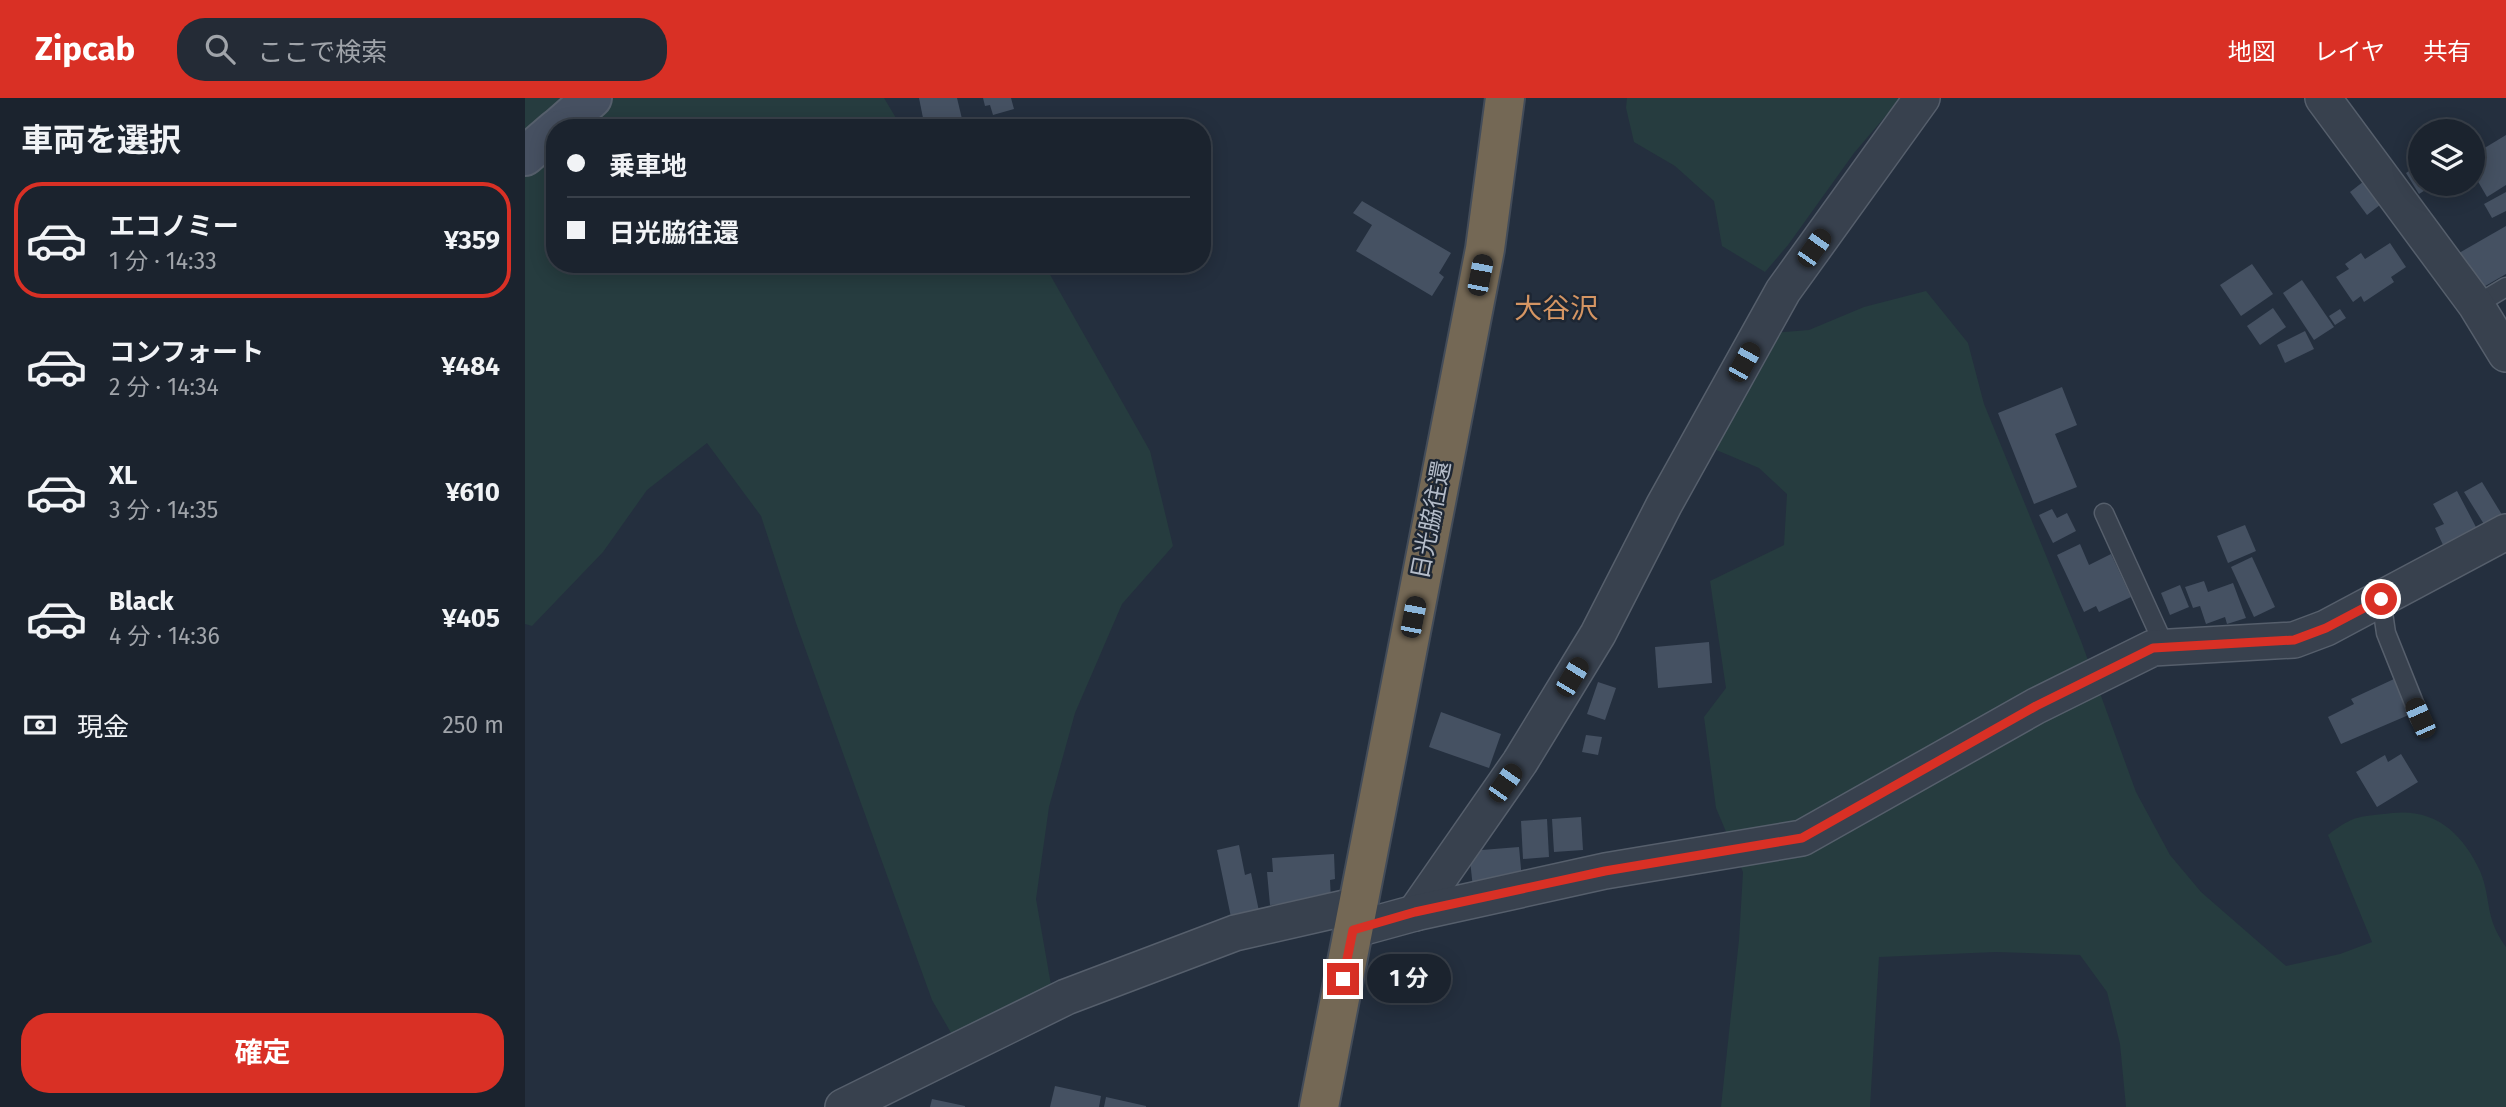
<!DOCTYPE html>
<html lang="ja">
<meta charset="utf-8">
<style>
:root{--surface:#1b232e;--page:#242b36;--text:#f1f3f6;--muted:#a0a4aa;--line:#39404a;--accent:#d93025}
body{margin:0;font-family:"Fira Sans","Noto Sans JP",sans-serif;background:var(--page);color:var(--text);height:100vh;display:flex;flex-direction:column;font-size:26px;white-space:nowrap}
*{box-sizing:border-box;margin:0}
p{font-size:23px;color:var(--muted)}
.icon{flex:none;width:38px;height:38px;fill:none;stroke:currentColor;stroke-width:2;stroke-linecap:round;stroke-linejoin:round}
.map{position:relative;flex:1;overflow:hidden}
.side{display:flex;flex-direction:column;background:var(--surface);width:525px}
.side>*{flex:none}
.hud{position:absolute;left:21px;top:21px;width:665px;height:154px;border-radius:28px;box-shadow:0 4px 18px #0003,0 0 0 2px var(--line);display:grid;align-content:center;height:154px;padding:0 21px;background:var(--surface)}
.tools{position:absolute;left:1883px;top:21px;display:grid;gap:14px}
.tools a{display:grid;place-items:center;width:77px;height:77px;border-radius:50%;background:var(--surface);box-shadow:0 4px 18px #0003,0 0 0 2px var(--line);font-size:35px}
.end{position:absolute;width:32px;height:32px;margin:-16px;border:9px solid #d93025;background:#fff;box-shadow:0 0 0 4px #fff}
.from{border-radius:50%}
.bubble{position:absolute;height:49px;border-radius:24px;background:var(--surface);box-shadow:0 4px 18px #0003,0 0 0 2px var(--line);font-size:23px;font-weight:700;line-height:49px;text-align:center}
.car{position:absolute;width:21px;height:42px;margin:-21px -10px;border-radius:9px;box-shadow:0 0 5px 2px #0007;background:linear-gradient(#222 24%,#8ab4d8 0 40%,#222 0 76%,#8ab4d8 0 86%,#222 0)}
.hud b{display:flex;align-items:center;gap:24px;height:66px;font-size:26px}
.hud b+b{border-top:2px solid var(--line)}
.hud i{width:18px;height:18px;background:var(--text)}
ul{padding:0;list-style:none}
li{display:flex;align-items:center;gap:21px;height:116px;margin:0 14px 10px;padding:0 7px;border:4px solid transparent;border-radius:28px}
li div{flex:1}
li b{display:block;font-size:26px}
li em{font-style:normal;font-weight:700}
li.current{border-color:var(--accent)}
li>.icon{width:63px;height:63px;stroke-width:1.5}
h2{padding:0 21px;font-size:32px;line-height:84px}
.pay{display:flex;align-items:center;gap:18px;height:77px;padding:0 21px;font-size:26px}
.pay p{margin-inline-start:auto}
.cta{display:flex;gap:14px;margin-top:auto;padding:14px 21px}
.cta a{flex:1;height:80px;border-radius:28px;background:var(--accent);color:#fff;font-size:28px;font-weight:700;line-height:80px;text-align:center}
header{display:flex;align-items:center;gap:42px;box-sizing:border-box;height:98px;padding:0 35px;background:var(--accent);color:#fff}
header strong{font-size:33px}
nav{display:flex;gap:38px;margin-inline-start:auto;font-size:24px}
.search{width:490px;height:63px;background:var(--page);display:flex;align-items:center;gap:18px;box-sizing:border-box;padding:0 24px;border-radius:28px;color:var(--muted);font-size:26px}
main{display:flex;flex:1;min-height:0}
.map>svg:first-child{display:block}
</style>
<header>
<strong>Zipcab</strong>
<div class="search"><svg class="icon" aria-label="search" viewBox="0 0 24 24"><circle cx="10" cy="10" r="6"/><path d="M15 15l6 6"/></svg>ここで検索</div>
<nav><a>地図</a><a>レイヤ</a><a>共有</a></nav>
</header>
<main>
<section class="side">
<h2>車両を選択</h2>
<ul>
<li class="current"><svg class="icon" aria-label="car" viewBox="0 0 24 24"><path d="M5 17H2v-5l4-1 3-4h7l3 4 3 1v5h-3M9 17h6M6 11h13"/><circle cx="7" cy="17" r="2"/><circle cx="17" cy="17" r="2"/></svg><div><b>エコノミー</b><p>1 分 · 14:33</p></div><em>¥359</em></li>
<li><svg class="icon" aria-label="car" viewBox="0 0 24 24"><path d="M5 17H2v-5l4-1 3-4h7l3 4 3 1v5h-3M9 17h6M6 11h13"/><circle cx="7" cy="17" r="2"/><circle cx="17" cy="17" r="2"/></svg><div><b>コンフォート</b><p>2 分 · 14:34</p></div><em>¥484</em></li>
<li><svg class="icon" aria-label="car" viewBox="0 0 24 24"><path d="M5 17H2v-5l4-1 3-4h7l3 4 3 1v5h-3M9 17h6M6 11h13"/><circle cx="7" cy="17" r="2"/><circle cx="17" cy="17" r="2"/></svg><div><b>XL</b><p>3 分 · 14:35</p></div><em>¥610</em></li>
<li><svg class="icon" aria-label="car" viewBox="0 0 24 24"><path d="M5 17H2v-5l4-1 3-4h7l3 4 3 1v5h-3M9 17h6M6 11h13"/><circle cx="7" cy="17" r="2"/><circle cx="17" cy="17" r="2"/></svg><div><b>Black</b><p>4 分 · 14:36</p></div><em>¥405</em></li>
</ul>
<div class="pay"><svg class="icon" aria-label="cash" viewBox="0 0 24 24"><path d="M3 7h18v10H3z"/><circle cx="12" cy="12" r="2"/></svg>現金<p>250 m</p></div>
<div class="cta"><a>確定</a></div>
</section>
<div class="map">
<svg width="1981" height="1009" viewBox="0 0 1981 1009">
<rect width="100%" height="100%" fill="#242f3e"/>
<g fill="#263c3f">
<path d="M 0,0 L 359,0 L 377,30 L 30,30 L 30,166 L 519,166 L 625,353 L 648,448 L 597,506 L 550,615 L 524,709 L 511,801 L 526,887 L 429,940 L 407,902 L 271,525 L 236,418 L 182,345 L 122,392 L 78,454 L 7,528 L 0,526 Z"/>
<path d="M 1102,0 L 1376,0 L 1329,55 L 1263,147 L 1240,174 L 1197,148 L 1189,103 L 1150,68 L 1109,44 L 1101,10 Z"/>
<path d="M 1401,193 L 1443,245 L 1459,306 L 1556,543 L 1611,694 L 1645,757 L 1676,794 L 1761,868 L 1815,856 L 1847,844 L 1803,737 C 1830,716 1835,719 1867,715 C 1911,710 1938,736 1955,773 C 1967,802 1959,819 1981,849 L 1981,1009 L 1601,1009 L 1595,946 L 1582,894 L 1555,857 L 1471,854 L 1354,859 L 1345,1009 L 1196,1009 L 1214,842 L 1218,774 L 1191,710 L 1179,619 L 1201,590 L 1185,483 L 1259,447 L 1262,396 L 1234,370 L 1189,351 L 1245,235 L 1284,232 L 1339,209 Z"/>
</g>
<g fill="#455162">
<path d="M 394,0 L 432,0 L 438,25 L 400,30 Z"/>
<path d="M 458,0 L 486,0 L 489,11 L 468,17 L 465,7 L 460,8 Z"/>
<path d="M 1981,37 L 1981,87 L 1962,99 L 1948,75 L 1948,57 Z"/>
<path d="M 1895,66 L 1895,86 L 1910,86 L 1894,96 L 1881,75 Z"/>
<path d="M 1843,80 L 1860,103 L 1842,117 L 1825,94 Z"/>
<path d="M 1981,94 L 1981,113 L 1967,120 L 1959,106 Z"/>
<path d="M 837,103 L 926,155 L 914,175 L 919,179 L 907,198 L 831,153 L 847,127 L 828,115 Z"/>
<path d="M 1981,128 L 1981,176 L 1955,191 L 1934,155 Z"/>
<path d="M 1865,145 L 1881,169 L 1866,179 L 1869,184 L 1839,204 L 1836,198 L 1828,204 L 1811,179 L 1824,171 L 1820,166 L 1836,155 L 1840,161 Z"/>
<path d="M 1727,166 L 1748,196 L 1716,218 L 1695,187 Z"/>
<path d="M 1777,182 L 1809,229 L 1789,242 L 1758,195 Z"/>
<path d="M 1748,210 L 1761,229 L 1735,247 L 1722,228 Z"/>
<path d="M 1815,211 L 1821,220 L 1810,227 L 1804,218 Z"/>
<path d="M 1780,233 L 1789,251 L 1760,265 L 1752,247 Z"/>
<path d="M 1537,289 L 1552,327 L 1530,336 L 1552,389 L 1509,406 L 1473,315 Z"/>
<path d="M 1957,384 L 1979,420 L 1962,431 L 1939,394 Z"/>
<path d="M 1932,393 L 1952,431 L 1919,449 L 1910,430 L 1919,426 L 1908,406 Z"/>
<path d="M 1527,411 L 1532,420 L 1542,415 L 1551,433 L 1528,445 L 1514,417 Z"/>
<path d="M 1720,427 L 1731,453 L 1703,465 L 1692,438 Z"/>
<path d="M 1555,446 L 1564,467 L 1586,456 L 1606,499 L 1574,514 L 1571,508 L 1559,514 L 1532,457 Z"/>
<path d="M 1727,459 L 1750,509 L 1729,519 L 1706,469 Z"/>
<path d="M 1679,483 L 1683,494 L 1708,485 L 1721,520 L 1702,526 L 1700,519 L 1681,526 L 1675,508 L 1668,510 L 1660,489 Z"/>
<path d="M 1655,487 L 1664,509 L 1645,517 L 1636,495 Z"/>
<path d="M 1184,544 L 1187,585 L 1133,590 L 1130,549 Z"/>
<path d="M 1869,581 L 1886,616 L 1816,646 L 1803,619 L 1829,606 L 1826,601 Z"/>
<path d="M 1073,584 L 1091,590 L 1080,622 L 1062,616 Z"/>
<path d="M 916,614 L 976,636 L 964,670 L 904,649 Z"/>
<path d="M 1061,637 L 1077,639 L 1073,657 L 1057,654 Z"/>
<path d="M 1876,656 L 1893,684 L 1852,709 L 1831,674 L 1860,657 L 1863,664 Z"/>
<path d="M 1056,719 L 1058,752 L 1029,754 L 1027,721 Z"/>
<path d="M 1022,721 L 1024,759 L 998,761 L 996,723 Z"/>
<path d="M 714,747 L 720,777 L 726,775 L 735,818 L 707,824 L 692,752 Z"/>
<path d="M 994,749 L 997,782 L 948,790 L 944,753 Z"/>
<path d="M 809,756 L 810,781 L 805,782 L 806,803 L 745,807 L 742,774 L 748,774 L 747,760 Z"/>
<path d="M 530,988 L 576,998 L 574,1009 L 525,1009 Z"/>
<path d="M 581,999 L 621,1008 L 621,1009 L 579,1009 Z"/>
<path d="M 407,1001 L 440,1008 L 440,1009 L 405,1009 Z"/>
</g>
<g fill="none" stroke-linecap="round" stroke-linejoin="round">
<defs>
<g id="lane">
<path d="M 1951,207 L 1981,189"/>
<path d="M 1579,415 L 1640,549"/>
<path d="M 1856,501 L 1861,535 L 1895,620"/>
</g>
<g id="street">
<path d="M 1798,0 L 1951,207 L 1981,256"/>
<path d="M 890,815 L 995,664 L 1073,536 L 1139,407 L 1258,193 L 1397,0"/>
<path d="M 828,832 L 890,815 L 1080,773 L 1277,740 L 1511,608 L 1628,550 L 1769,542 L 1801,530 L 1981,434"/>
<path d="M 318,1009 L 541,899 L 710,835 L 833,807"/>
</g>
<g id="secondary">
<path d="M 33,30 L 67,0"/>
<path d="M 0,58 L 30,32"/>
</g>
<path id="highway" d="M 794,1009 L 960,151 L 980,0"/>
</defs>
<use href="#lane" stroke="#565f6c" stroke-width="21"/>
<use href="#street" stroke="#565f6c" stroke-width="38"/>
<use href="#secondary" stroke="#565f6c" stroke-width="42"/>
<use href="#highway" stroke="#434c59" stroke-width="42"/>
<use href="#lane" stroke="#38414e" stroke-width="18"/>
<use href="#street" stroke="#38414e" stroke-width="35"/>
<use href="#secondary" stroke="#465061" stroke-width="38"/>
<use href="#highway" stroke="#746855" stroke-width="38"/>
</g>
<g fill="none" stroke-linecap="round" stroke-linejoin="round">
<path stroke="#d93025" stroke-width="9" d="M 818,881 L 828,832 L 890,814 L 1080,773 L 1277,740 L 1511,608 L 1628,550 L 1769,542 L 1801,530 L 1856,501"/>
</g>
<g text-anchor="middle" stroke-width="5" stroke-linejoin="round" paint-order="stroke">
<g font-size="24" fill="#b4bcc9" stroke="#1d2633">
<text transform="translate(906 422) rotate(-79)" y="8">日光脇往還</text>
</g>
<g font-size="28" fill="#d59563" stroke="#1d2633">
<text x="1031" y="220">大谷沢</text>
</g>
</g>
</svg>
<div class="tools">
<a><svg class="icon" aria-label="layers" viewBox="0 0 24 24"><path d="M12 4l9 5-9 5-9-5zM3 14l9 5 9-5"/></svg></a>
</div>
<i class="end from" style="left:1856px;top:501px"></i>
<i class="end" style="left:818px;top:881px"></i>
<div class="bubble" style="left:842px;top:856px;width:84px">1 分</div>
<i class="car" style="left:1289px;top:150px;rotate:35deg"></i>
<i class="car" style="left:955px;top:177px;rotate:11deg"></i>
<i class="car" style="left:1219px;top:264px;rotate:29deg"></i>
<i class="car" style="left:888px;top:519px;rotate:11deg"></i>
<i class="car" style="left:1047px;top:579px;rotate:31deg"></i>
<i class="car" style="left:1895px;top:620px;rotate:336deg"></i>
<i class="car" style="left:980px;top:685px;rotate:35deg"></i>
<div class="hud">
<b><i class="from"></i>乗車地</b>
<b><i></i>日光脇往還</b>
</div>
</div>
</main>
